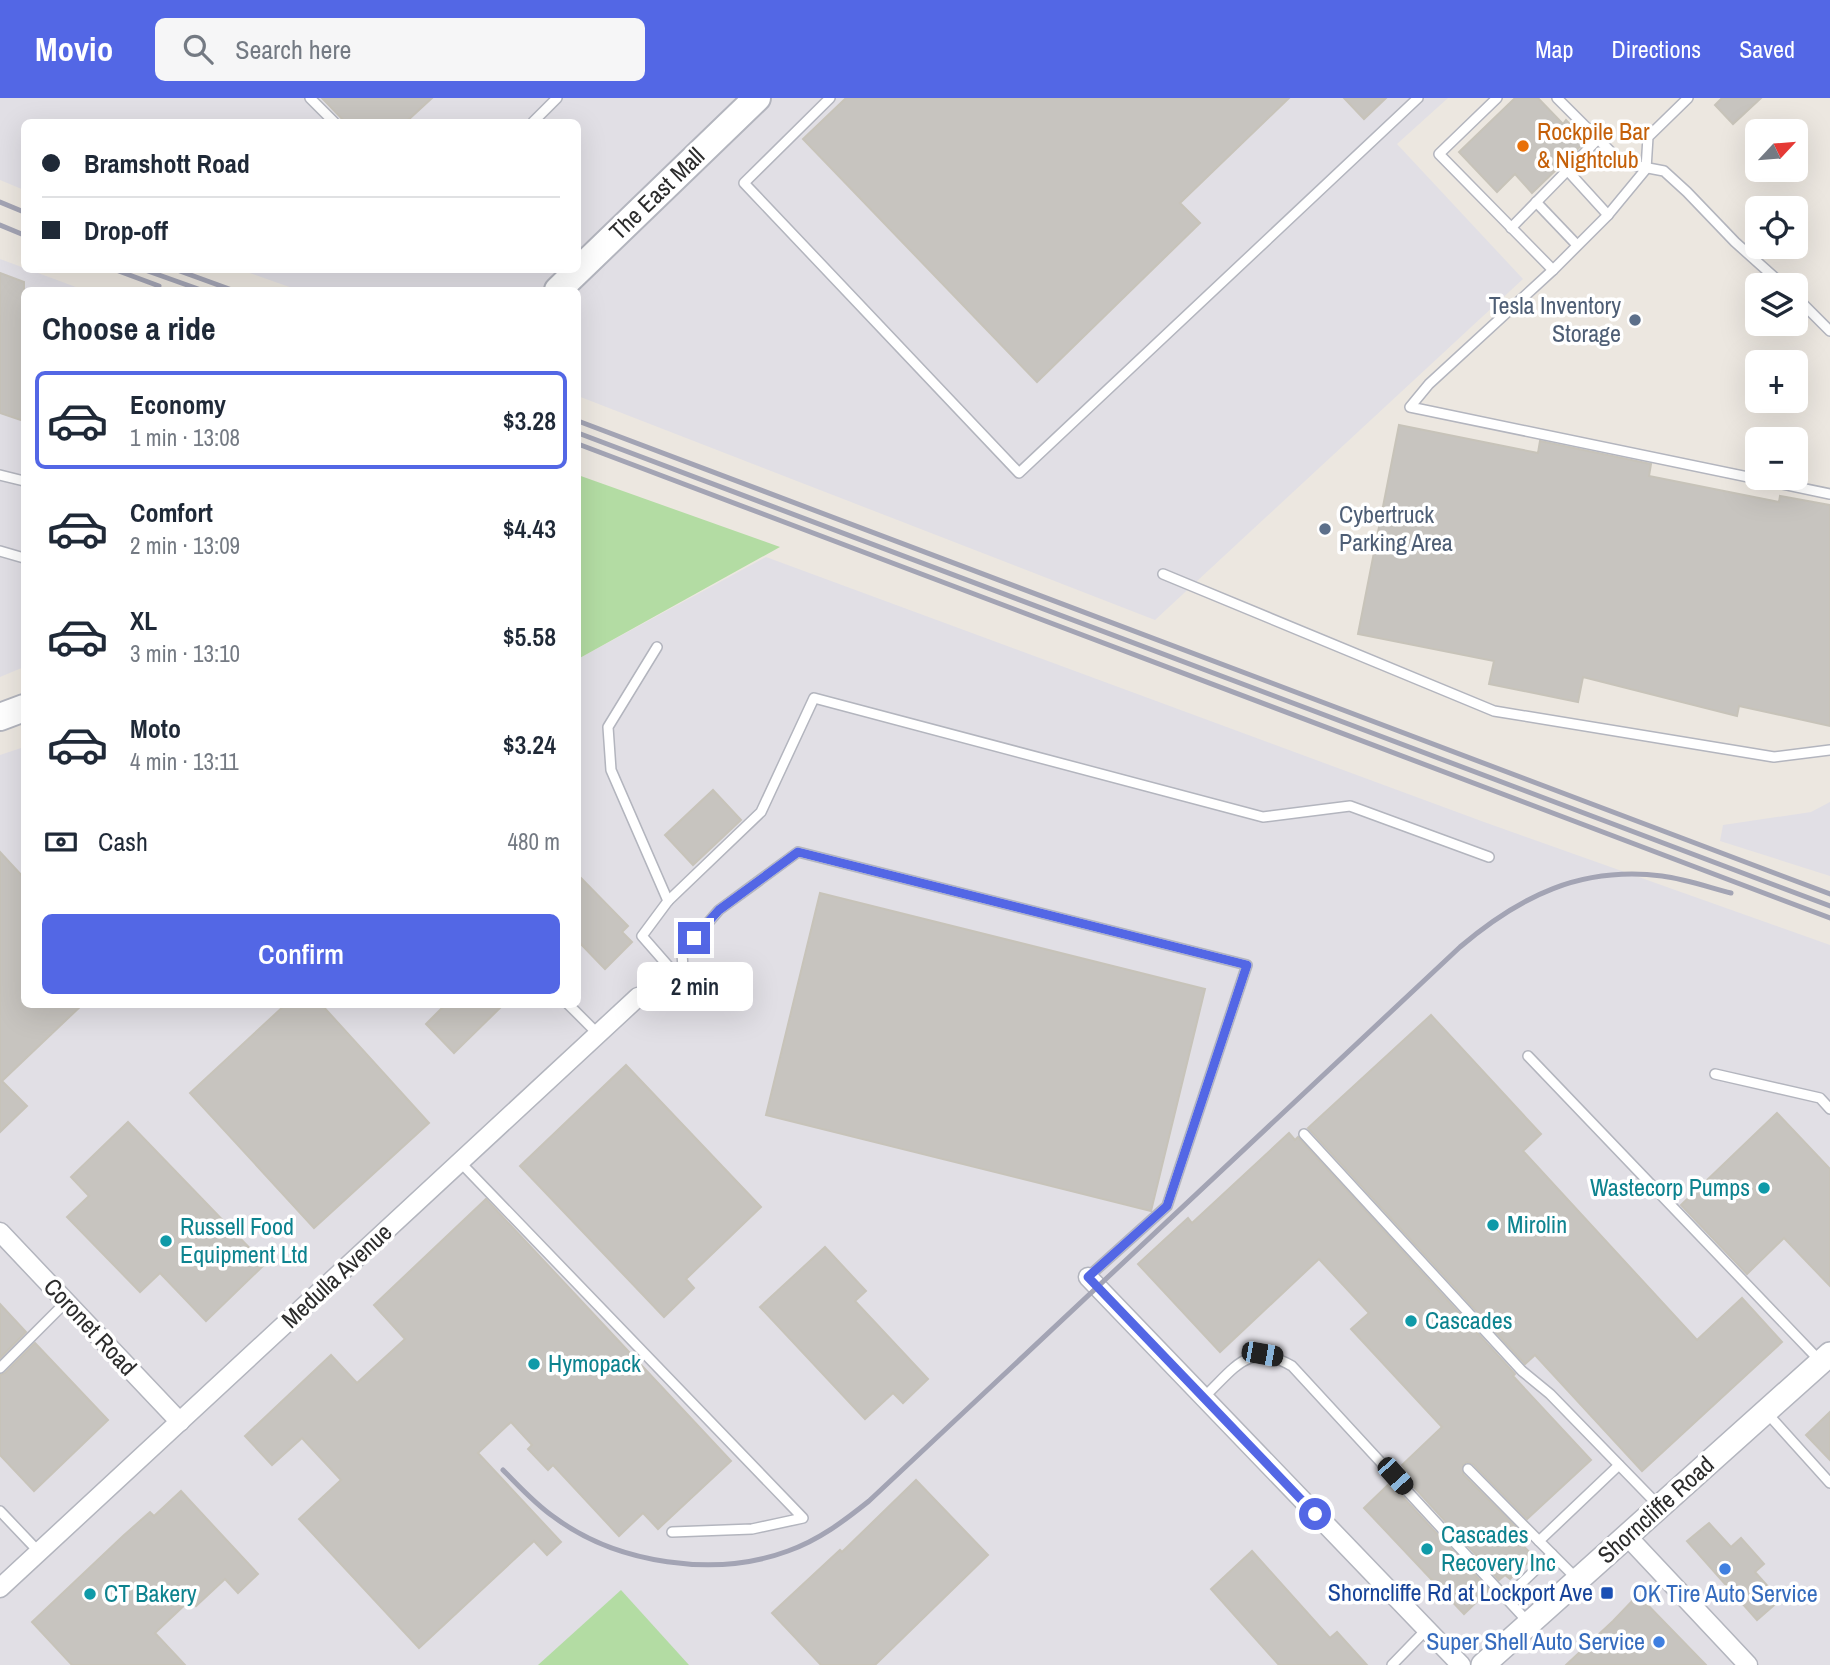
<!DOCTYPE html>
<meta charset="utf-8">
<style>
:root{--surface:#fff;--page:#f6f6f7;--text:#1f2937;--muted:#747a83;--line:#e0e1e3;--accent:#5367e5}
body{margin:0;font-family:"Archivo Narrow",sans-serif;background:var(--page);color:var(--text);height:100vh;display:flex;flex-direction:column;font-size:26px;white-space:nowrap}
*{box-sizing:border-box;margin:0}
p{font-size:23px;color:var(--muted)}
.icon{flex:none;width:38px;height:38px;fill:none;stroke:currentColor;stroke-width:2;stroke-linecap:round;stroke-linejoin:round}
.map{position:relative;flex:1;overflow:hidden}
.panel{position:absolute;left:21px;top:189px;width:560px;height:721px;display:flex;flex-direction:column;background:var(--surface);border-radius:10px;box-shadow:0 7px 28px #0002}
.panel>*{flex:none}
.guide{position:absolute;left:21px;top:21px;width:560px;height:154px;border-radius:10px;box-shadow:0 7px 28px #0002;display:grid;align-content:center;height:154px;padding:0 21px;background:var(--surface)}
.needle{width:46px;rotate:64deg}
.buttons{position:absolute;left:1745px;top:21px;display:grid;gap:14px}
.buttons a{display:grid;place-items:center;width:63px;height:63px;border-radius:10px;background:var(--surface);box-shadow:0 7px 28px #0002;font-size:35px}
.end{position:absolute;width:32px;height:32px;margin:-16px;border:9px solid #5367e5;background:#fff;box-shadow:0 0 0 4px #fff}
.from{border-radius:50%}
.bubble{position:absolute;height:49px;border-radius:10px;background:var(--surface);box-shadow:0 7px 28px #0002;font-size:23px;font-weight:600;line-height:49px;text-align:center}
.car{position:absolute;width:21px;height:42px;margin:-21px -10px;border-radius:9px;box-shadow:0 0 5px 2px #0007;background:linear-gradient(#222 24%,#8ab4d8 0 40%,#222 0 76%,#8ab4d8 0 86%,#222 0)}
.guide b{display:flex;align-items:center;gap:24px;height:66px;font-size:26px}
.guide b+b{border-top:2px solid var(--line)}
.guide i{width:18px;height:18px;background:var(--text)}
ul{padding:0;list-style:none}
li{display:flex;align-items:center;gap:21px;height:98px;margin:0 14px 10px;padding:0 7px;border:4px solid transparent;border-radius:10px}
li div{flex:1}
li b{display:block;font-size:26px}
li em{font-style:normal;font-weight:600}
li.on{border-color:var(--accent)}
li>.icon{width:63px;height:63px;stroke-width:1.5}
h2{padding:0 21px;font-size:32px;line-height:84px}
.pay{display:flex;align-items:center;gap:18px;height:77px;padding:0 21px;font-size:26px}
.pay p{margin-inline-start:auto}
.action{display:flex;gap:14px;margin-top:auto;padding:14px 21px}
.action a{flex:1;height:80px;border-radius:10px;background:var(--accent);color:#fff;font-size:28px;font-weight:600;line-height:80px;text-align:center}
header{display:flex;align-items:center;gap:42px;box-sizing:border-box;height:98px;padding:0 35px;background:var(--accent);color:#fff}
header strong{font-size:33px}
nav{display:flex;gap:38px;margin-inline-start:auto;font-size:24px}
.search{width:490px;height:63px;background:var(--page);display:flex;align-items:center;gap:18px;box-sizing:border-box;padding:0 24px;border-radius:10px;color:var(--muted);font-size:26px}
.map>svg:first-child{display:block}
</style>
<header>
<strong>Movio</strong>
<div class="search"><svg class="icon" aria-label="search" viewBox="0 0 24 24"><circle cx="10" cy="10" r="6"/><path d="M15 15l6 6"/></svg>Search here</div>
<nav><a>Map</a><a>Directions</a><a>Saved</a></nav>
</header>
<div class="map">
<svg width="1830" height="1567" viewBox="0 0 1830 1567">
<rect width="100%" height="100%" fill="#ece7e0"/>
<g fill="#e1dfe5">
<path d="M 0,0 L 1448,0 L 1397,46 L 1523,181 L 1155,522 L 578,298 L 578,192 L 298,192 L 241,172 L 578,172 L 578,24 L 24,24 L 24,92 L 0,82 Z"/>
<path d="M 0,161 L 84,192 L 24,192 L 24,569 L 0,579 Z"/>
<path d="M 766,459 L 1484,724 L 1830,847 L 1830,1567 L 0,1567 L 0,657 L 24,649 L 24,906 L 578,906 L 578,561 Z"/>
<path d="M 1830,704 L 1830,778 L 1720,743 L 1723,727 L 1811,714 Z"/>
</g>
<g fill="#b3dca3">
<path d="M 578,377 L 780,449 L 578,561 Z"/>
<path d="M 621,1492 L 689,1567 L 538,1567 Z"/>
</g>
<g fill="#c7c4bf" stroke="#c7c3b9" stroke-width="2">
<path d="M 322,0 L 432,0 L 406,24 L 345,24 Z"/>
<path d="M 846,0 L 1289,0 L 1180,105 L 1200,125 L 1037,284 L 803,41 Z"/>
<path d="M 1344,0 L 1386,0 L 1364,21 Z"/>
<path d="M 1515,0 L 1538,0 L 1563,26 L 1566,22 L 1586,43 L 1532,95 L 1515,76 L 1497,94 L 1459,54 Z"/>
<path d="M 1722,0 L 1761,0 L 1733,26 L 1715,7 Z"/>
<path d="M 0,175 L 24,184 L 24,323 L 0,315 Z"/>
<path d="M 1399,327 L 1538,355 L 1540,343 L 1651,366 L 1649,378 L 1779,404 L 1780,398 L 1830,407 L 1830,628 L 1739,608 L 1737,618 L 1583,579 L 1578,604 L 1489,586 L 1494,563 L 1358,536 Z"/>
<path d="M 713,692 L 741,722 L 693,767 L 665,737 Z"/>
<path d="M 0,754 L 24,780 L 24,906 L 83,906 L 2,983 L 27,1008 L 0,1034 Z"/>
<path d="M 578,777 L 628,828 L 622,834 L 632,844 L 605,871 L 578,843 Z"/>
<path d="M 820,795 L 1205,891 L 1151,1113 L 766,1017 Z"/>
<path d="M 286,906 L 321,906 L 429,1025 L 314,1130 L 190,995 Z"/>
<path d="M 446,906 L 504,906 L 454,955 L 426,926 Z"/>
<path d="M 1431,917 L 1541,1036 L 1523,1053 L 1697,1242 L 1742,1200 L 1782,1244 L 1642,1373 L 1535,1257 L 1525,1266 L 1308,1030 Z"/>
<path d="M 626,967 L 761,1109 L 686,1181 L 694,1190 L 664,1219 L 520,1068 Z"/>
<path d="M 1777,1015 L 1830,1071 L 1830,1188 L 1784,1140 L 1747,1176 L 1681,1107 Z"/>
<path d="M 128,1024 L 265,1166 L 206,1223 L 160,1175 L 140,1194 L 67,1119 L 89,1098 L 71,1079 Z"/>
<path d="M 1289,1035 L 1295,1042 L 1298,1039 L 1515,1276 L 1513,1278 L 1591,1362 L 1527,1421 L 1473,1366 L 1467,1364 L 1463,1367 L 1463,1376 L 1517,1430 L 1511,1435 L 1534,1459 L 1510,1481 L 1505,1477 L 1499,1482 L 1401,1375 L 1405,1371 L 1402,1367 L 1442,1329 L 1351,1231 L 1369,1215 L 1319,1161 L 1220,1254 L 1138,1166 L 1188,1120 L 1192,1125 Z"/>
<path d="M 486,1101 L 731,1363 L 658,1431 L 643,1415 L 619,1438 L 553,1367 L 548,1372 L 528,1351 L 532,1347 L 511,1324 L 478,1355 L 561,1444 L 547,1457 L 534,1443 L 419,1550 L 299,1421 L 341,1382 L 302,1340 L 272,1367 L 245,1338 L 331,1257 L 357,1285 L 405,1241 L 374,1207 Z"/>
<path d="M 825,1149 L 866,1193 L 855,1203 L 928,1281 L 903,1305 L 893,1295 L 865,1321 L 760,1209 Z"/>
<path d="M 0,1206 L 26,1234 L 0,1260 Z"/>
<path d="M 35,1245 L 108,1322 L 34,1393 L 0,1357 L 0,1277 L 5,1275 Z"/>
<path d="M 1830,1314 L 1830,1362 L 1806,1337 Z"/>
<path d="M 916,1382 L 988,1457 L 875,1567 L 821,1567 L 772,1515 L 840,1452 L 842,1454 Z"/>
<path d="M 1390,1385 L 1489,1492 L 1464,1516 L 1364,1410 Z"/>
<path d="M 181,1393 L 258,1476 L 238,1495 L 225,1481 L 196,1508 L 190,1502 L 155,1535 L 185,1567 L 72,1567 L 32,1524 L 123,1438 L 150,1414 L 154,1418 Z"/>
<path d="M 1709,1425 L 1731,1449 L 1741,1440 L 1764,1466 L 1755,1474 L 1780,1502 L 1757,1522 L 1687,1443 Z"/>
<path d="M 1252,1453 L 1330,1540 L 1337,1534 L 1367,1567 L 1279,1567 L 1211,1491 Z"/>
<path d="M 1638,1497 L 1706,1567 L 1566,1567 L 1613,1523 Z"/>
</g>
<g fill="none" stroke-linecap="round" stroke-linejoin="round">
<defs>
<g id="service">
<path d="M 310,0 L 334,24"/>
<path d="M 830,0 L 744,85 L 1019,375 L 1418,0"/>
<path d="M 1497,0 L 1439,56 L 1553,172"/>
<path d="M 1557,0 L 1622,65 L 1664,73 L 1687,94 L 1735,144 L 1783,187"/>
<path d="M 1688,0 L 1648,39 L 1646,71 L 1608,117 L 1553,172 L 1429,286 L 1410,309 L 1830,396"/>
<path d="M 533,24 L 557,0"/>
<path d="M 1567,72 L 1608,117"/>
<path d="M 1536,104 L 1577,147"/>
<path d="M 1511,130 L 1598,41"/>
<path d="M 1796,199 L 1830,233"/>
<path d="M 0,377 L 24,383"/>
<path d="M 0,453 L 24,460"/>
<path d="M 1163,476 L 1494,613 L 1774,659 L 1830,652"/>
<path d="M 657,549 L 608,629 L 611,672 L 668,803"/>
<path d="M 684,886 L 642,838 L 668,803 L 761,714 L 814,600 L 1263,719 L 1350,708 L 1489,759"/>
<path d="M 684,886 L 682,855 L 719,812 L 798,754 L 1247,867 L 1167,1108 L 1088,1179"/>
<path d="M 568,906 L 598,936"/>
<path d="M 1528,958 L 1820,1263"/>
<path d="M 1715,976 L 1820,1000 L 1830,1011"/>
<path d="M 1304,1036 L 1522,1273 L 1550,1296 L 1658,1407"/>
<path d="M 460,1064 L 803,1420 L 752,1431 L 672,1434"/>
<path d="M 0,1270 L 66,1204"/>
<path d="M 1204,1299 C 1235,1270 1248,1243 1292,1268 L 1528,1524"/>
<path d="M 1767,1315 L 1830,1385"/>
<path d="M 1468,1371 L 1539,1443"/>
<path d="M 0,1413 L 39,1454"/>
<path d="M 1578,1482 L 1539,1443 L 1619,1367"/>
<path d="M 1506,1500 L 1552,1456"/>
<path d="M 1392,1567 L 1426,1532"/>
</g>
<g id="minor">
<path d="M 0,1134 L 180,1324"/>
<path d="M 1088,1179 L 1461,1567"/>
<path d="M 1627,1438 L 1748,1567"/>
<path d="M 0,1490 L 638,899 L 684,886"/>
</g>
<path id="tertiary" d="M 1483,1567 L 1830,1256"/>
<g id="secondary">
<path d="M 558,192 L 757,0"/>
<path d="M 0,619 L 24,610"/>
</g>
</defs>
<use href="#service" stroke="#b3b5be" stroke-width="12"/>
<use href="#minor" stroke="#b3b5be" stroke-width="21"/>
<use href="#tertiary" stroke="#b3b5be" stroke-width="26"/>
<use href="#secondary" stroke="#b3b5be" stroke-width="30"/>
<use href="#service" stroke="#fff" stroke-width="9"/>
<use href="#minor" stroke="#fff" stroke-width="18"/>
<use href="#tertiary" stroke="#fff" stroke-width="23"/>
<use href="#secondary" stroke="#fff" stroke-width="26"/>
<g stroke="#a3a4b4" stroke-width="5">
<path d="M 0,104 L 24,114"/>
<path d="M 0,127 L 24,137"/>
<path d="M 116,172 L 159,188"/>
<path d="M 145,172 L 201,192"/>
<path d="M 177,172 L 232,192"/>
<path d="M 578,323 L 1830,796"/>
<path d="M 578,335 L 1830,808"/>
<path d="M 578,346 L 1830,820"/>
<path d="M 503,1372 C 519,1388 535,1406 554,1419 C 617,1466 715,1480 788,1453 C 819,1442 844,1423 869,1403 L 1460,849 C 1520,798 1581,768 1662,778 C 1685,781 1708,789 1731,795"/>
</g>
</g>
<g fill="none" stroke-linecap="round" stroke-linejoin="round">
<path stroke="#5367e5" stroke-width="9" d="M 694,840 L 719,812 L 798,754 L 1247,867 L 1167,1108 L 1088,1179 L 1315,1416"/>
</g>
<circle fill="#e8710a" stroke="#fff" stroke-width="2.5" cx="1523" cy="48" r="7"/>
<g fill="#5c6f8a" stroke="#fff" stroke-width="2.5">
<circle cx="1635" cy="222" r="7"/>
<circle cx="1325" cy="431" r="7"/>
</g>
<g fill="#0f9aa8" stroke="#fff" stroke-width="2.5">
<circle cx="1764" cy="1090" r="7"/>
<circle cx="1493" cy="1127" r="7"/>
<circle cx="166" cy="1143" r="7"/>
<circle cx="1411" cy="1223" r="7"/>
<circle cx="534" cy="1266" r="7"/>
<circle cx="1427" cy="1451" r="7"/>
<circle cx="90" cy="1496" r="7"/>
</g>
<g fill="#3f7fe0" stroke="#fff" stroke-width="2.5">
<circle cx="1725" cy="1471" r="7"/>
<circle cx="1659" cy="1544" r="7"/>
</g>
<rect fill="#1a4fb4" stroke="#fff" stroke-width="2.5" x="1600" y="1488" width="14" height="14" rx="3.5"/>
<g text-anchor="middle" stroke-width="7" stroke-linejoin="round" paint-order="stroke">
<g font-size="24" fill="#c56008" stroke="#fff" text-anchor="start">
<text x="1537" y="42">Rockpile Bar<tspan x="1537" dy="28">&amp; Nightclub</tspan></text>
</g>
<g font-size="24" fill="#2c2c2c" stroke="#fff">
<text transform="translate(657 96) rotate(-44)" y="8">The East Mall</text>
<text transform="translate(337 1178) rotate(-43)" y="8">Medulla Avenue</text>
<text transform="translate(90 1229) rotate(47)" y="8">Coronet Road</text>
<text transform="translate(1656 1412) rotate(-42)" y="8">Shorncliffe Road</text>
</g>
<g font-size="24" fill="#4e5e75" stroke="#fff" text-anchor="end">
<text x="1621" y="216">Tesla Inventory<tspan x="1621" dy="28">Storage</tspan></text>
<text x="1339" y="425" text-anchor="start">Cybertruck<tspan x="1339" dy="28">Parking Area</tspan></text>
</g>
<g font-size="24" fill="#0d838f" stroke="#fff" text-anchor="start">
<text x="1750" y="1098" text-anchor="end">Wastecorp Pumps</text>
<text x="1507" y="1135">Mirolin</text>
<text x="180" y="1137">Russell Food<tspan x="180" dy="28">Equipment Ltd</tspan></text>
<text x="1425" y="1231">Cascades</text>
<text x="548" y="1274">Hymopack</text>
<text x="1441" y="1445">Cascades<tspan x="1441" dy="28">Recovery Inc</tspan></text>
<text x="104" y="1504">CT Bakery</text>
</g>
<g font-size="24" fill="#164399" stroke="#fff" text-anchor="end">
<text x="1593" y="1503">Shorncliffe Rd at Lockport Ave</text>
</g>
<g font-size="24" fill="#366cbe" stroke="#fff">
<text x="1725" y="1504">OK Tire Auto Service</text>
<text x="1645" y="1552" text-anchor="end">Super Shell Auto Service</text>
</g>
</g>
</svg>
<div class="buttons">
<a><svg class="needle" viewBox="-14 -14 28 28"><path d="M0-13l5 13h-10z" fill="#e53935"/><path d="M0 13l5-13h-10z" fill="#747a83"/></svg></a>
<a><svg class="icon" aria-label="locate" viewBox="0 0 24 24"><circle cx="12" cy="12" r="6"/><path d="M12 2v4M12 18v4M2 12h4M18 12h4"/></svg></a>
<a><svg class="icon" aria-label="layers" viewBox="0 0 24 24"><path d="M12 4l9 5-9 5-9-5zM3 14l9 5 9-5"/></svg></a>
<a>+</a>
<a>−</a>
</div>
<i class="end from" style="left:1315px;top:1416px"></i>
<i class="end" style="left:694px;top:840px"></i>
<div class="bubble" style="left:637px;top:864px;width:116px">2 min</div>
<i class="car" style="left:1262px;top:1256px;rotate:100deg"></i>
<i class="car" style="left:1395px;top:1378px;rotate:138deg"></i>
<div class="guide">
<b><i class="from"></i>Bramshott Road</b>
<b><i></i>Drop-off</b>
</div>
<section class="panel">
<h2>Choose a ride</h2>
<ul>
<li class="on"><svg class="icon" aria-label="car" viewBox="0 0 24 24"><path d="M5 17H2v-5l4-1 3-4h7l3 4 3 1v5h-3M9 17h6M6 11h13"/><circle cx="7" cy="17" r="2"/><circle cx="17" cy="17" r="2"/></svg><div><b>Economy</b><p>1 min · 13:08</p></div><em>$3.28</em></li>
<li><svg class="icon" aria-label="car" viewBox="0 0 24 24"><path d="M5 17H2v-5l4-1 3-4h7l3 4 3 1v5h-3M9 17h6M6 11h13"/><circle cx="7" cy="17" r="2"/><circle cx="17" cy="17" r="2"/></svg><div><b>Comfort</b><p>2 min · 13:09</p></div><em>$4.43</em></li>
<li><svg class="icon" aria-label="car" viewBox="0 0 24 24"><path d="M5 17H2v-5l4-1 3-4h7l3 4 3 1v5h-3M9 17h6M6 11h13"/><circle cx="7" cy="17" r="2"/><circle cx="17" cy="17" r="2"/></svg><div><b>XL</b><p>3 min · 13:10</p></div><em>$5.58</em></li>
<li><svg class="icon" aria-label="car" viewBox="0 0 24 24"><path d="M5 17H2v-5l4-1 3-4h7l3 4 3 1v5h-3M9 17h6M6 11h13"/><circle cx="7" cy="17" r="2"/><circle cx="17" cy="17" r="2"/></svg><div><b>Moto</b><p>4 min · 13:11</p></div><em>$3.24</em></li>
</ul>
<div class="pay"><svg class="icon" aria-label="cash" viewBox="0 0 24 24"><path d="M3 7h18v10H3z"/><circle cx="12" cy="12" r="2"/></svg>Cash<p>480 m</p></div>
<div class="action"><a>Confirm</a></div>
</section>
</div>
